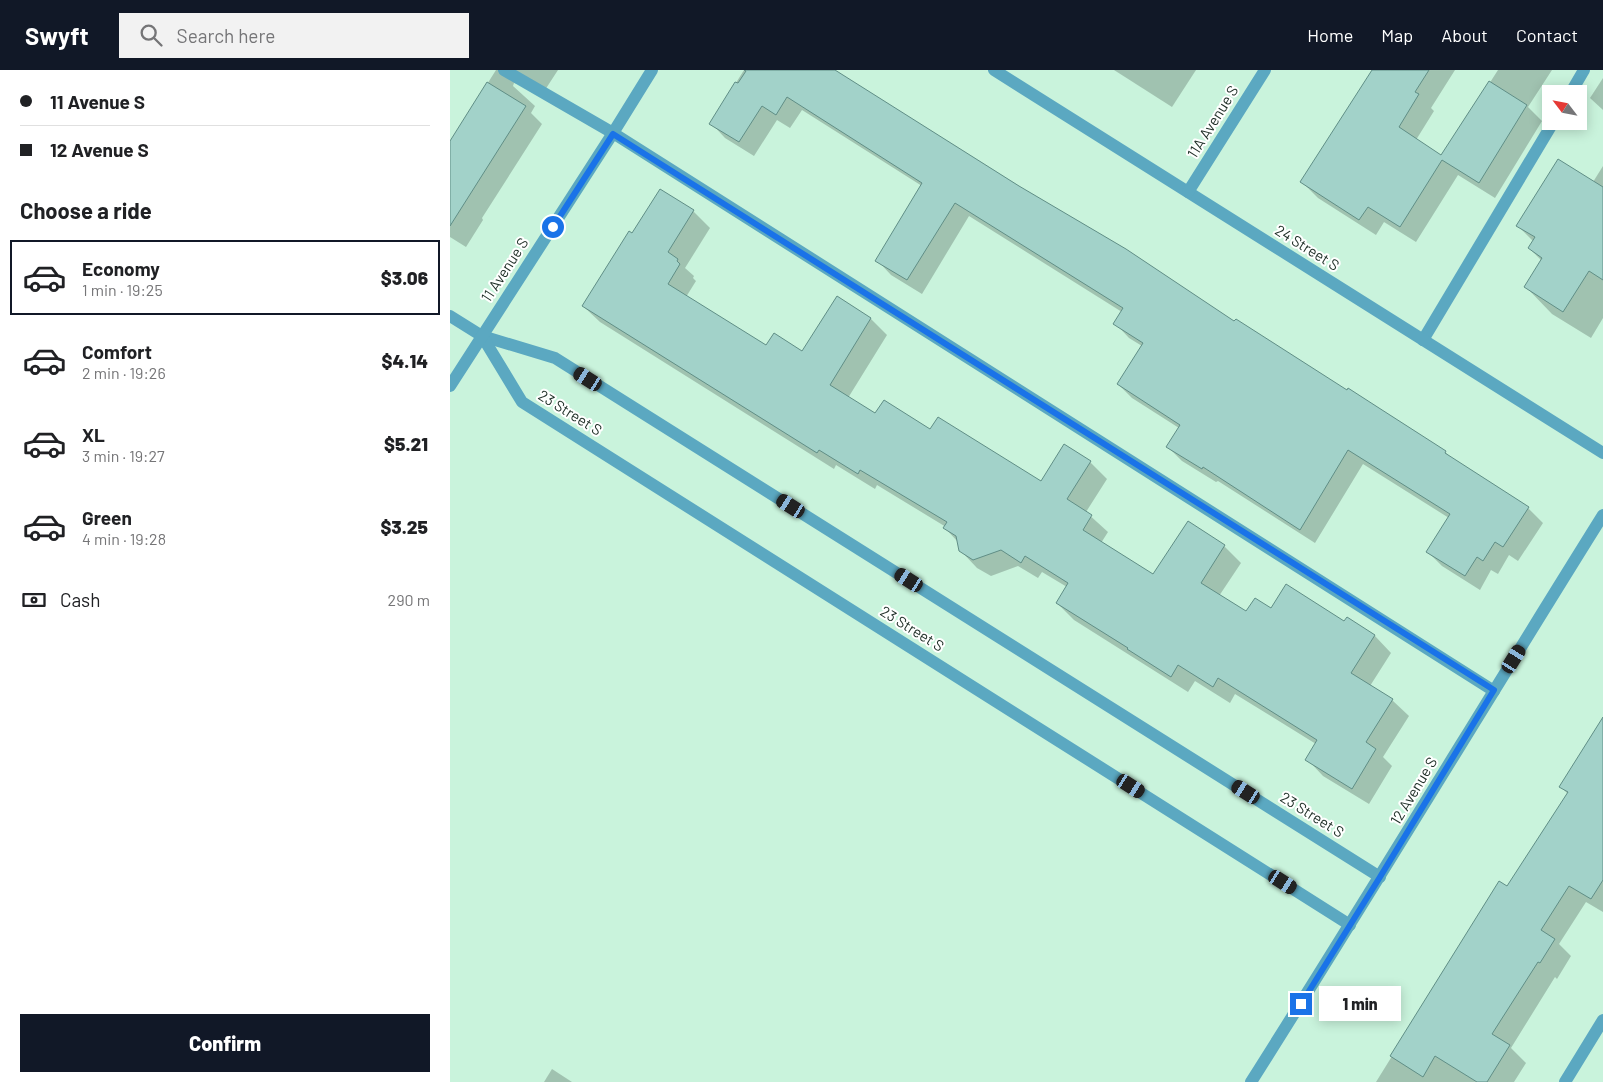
<!DOCTYPE html>
<meta charset="utf-8">
<style>
:root{--surface:#fff;--page:#f2f2f2;--text:#202124;--muted:#757577;--line:#e0e0e0;--accent:#111827}
body{margin:0;font-family:Barlow,sans-serif;background:var(--page);color:var(--text);height:100vh;display:flex;flex-direction:column;font-size:19px;white-space:nowrap}
*{box-sizing:border-box;margin:0}
p{font-size:16px;color:var(--muted)}
.icon{flex:none;width:28px;height:28px;fill:none;stroke:currentColor;stroke-width:2;stroke-linecap:round;stroke-linejoin:round}
.map{position:relative;flex:1;overflow:hidden}
.sheet{display:flex;flex-direction:column;background:var(--surface);width:450px}
.sheet>*{flex:none}
.hud{display:grid;align-content:center;height:110px;padding:0 20px;background:var(--surface)}
.needle{width:32px;rotate:302deg}
.fabs{position:absolute;left:1092px;top:15px;display:grid;gap:10px}
.fabs a{display:grid;place-items:center;width:45px;height:45px;border-radius:0px;background:var(--surface);box-shadow:0 2px 12px #0003;font-size:25px}
.end{position:absolute;width:22px;height:22px;margin:-11px;border:6px solid #1a73e8;background:#fff;box-shadow:0 0 0 2px #fff}
.from{border-radius:50%}
.bubble{position:absolute;height:35px;border-radius:0px;background:var(--surface);box-shadow:0 2px 12px #0003;font-size:16px;font-weight:800;line-height:35px;text-align:center}
.car{position:absolute;width:15px;height:30px;margin:-15px -8px;border-radius:6px;box-shadow:0 0 4px 1px #0007;background:linear-gradient(#222 24%,#8ab4d8 0 40%,#222 0 76%,#8ab4d8 0 86%,#222 0)}
.hud b{display:flex;align-items:center;gap:18px;height:48px;font-size:19px}
.hud b+b{border-top:1px solid var(--line)}
.hud i{width:12px;height:12px;background:var(--text)}
ul{padding:0;list-style:none}
li{display:flex;align-items:center;gap:15px;height:75px;margin:0 10px 8px;padding:0 10px;border:2px solid transparent;border-radius:0px}
li div{flex:1}
li b{display:block;font-size:19px}
li em{font-style:normal;font-weight:800}
li.on{border-color:var(--accent)}
li>.icon{width:45px;height:45px;stroke-width:1.5}
h2{padding:0 20px;font-size:22px;line-height:60px}
.pay{display:flex;align-items:center;gap:12px;height:55px;padding:0 20px;font-size:19px}
.pay p{margin-inline-start:auto}
.button{display:flex;gap:10px;margin-top:auto;padding:10px 20px}
.button a{flex:1;height:58px;border-radius:0px;background:var(--accent);color:#fff;font-size:20px;font-weight:800;line-height:58px;text-align:center}
header{display:flex;align-items:center;gap:30px;box-sizing:border-box;height:70px;padding:0 25px;background:var(--accent);color:#fff}
header strong{font-size:24px}
nav{display:flex;gap:28px;margin-inline-start:auto;font-size:18px}
.search{width:350px;height:45px;background:var(--page);display:flex;align-items:center;gap:12px;box-sizing:border-box;padding:0 18px;border-radius:0px;color:var(--muted);font-size:19px}
main{display:flex;flex:1;min-height:0}
.map>svg:first-child{display:block}
</style>
<header>
<strong>Swyft</strong>
<div class="search"><svg class="icon" aria-label="search" viewBox="0 0 24 24"><circle cx="10" cy="10" r="6"/><path d="M15 15l6 6"/></svg>Search here</div>
<nav><a>Home</a><a>Map</a><a>About</a><a>Contact</a></nav>
</header>
<main>
<section class="sheet">
<div class="hud">
<b><i class="from"></i>11 Avenue S</b>
<b><i></i>12 Avenue S</b>
</div>
<h2>Choose a ride</h2>
<ul>
<li class="on"><svg class="icon" aria-label="car" viewBox="0 0 24 24"><path d="M5 17H2v-5l4-1 3-4h7l3 4 3 1v5h-3M9 17h6M6 11h13"/><circle cx="7" cy="17" r="2"/><circle cx="17" cy="17" r="2"/></svg><div><b>Economy</b><p>1 min · 19:25</p></div><em>$3.06</em></li>
<li><svg class="icon" aria-label="car" viewBox="0 0 24 24"><path d="M5 17H2v-5l4-1 3-4h7l3 4 3 1v5h-3M9 17h6M6 11h13"/><circle cx="7" cy="17" r="2"/><circle cx="17" cy="17" r="2"/></svg><div><b>Comfort</b><p>2 min · 19:26</p></div><em>$4.14</em></li>
<li><svg class="icon" aria-label="car" viewBox="0 0 24 24"><path d="M5 17H2v-5l4-1 3-4h7l3 4 3 1v5h-3M9 17h6M6 11h13"/><circle cx="7" cy="17" r="2"/><circle cx="17" cy="17" r="2"/></svg><div><b>XL</b><p>3 min · 19:27</p></div><em>$5.21</em></li>
<li><svg class="icon" aria-label="car" viewBox="0 0 24 24"><path d="M5 17H2v-5l4-1 3-4h7l3 4 3 1v5h-3M9 17h6M6 11h13"/><circle cx="7" cy="17" r="2"/><circle cx="17" cy="17" r="2"/></svg><div><b>Green</b><p>4 min · 19:28</p></div><em>$3.25</em></li>
</ul>
<div class="pay"><svg class="icon" aria-label="cash" viewBox="0 0 24 24"><path d="M3 7h18v10H3z"/><circle cx="12" cy="12" r="2"/></svg>Cash<p>290 m</p></div>
<div class="button"><a>Confirm</a></div>
</section>
<div class="map">
<svg width="1153" height="1012" viewBox="0 0 1153 1012">
<rect width="100%" height="100%" fill="#c9f3dc"/>
<g fill="#0003">
<path d="M 46,0 L 108,0 L 95,20 L 64,13 L 63,16 L 85,36 L 81,43 L 92,54 L 32,148 L 33,150 L 16,177 L 0,167 L 0,73 Z"/>
<path d="M 294,0 L 382,0 L 784,253 L 995,382 L 1005,391 L 1078,438 L 1093,453 L 1068,491 L 1059,485 L 1048,504 L 1041,500 L 1030,520 L 992,496 L 978,482 L 999,448 L 913,394 L 865,473 L 768,411 L 766,412 L 732,391 L 718,377 L 729,358 L 682,328 L 668,314 L 692,276 L 679,268 L 665,253 L 672,242 L 519,146 L 472,224 L 441,205 L 427,190 L 472,116 L 352,40 L 340,58 L 327,50 L 304,86 L 275,68 L 261,53 Z"/>
<path d="M 664,0 L 746,0 L 722,37 Z"/>
<path d="M 923,0 L 1005,0 L 981,38 L 984,41 L 966,70 L 992,87 L 1048,0 L 1102,0 L 1078,37 L 1092,51 L 1045,128 L 1008,105 L 966,172 L 934,152 L 926,165 L 868,128 L 852,112 Z"/>
<path d="M 1153,8 L 1153,40 L 1140,28 Z"/>
<path d="M 1153,96 L 1153,248 L 1141,268 L 1102,244 L 1076,217 L 1092,191 L 1079,178 L 1083,171 L 1067,155 L 1143,112 Z"/>
<path d="M 243,141 L 260,158 L 235,198 L 244,206 L 243,208 L 246,211 L 236,227 L 317,276 L 353,283 L 388,228 L 421,249 L 437,265 L 398,328 L 426,345 L 481,361 L 591,413 L 640,392 L 657,409 L 636,442 L 658,462 L 651,473 L 704,506 L 738,452 L 774,476 L 791,493 L 769,526 L 796,543 L 822,540 L 895,553 L 897,549 L 925,566 L 941,583 L 920,616 L 942,630 L 959,646 L 933,687 L 942,696 L 919,734 L 873,706 L 857,689 L 866,674 L 785,624 L 780,633 L 745,611 L 738,622 L 624,550 L 607,533 L 617,517 L 592,502 L 588,508 L 568,496 L 541,506 L 527,498 L 510,480 L 508,472 L 495,458 L 496,457 L 427,415 L 425,419 L 386,395 L 384,399 L 150,252 L 133,236 L 182,165 Z"/>
<path d="M 1153,648 L 1153,842 L 1136,832 L 1109,874 L 1121,886 L 1107,909 L 1105,907 L 1061,978 L 1076,993 L 1064,1012 L 926,1012 L 1050,812 L 1058,818 L 1118,724 L 1111,717 Z"/>
<path d="M 102,999 L 122,1012 L 94,1012 Z"/>
</g>
<g fill="#a2d2c9" stroke="#608e86">
<path d="M 294,0 L 385,0 L 569,116 L 676,179 L 784,251 L 786,249 L 897,320 L 898,318 L 929,338 L 996,381 L 995,383 L 1079,437 L 1053,477 L 1045,472 L 1033,491 L 1027,487 L 1015,506 L 976,482 L 1000,444 L 898,380 L 850,460 L 753,397 L 752,399 L 716,377 L 730,355 L 667,314 L 693,273 L 663,254 L 673,238 L 505,133 L 457,210 L 425,191 L 472,113 L 337,27 L 326,45 L 312,36 L 289,72 L 259,54 L 285,12 L 288,13 L 296,1 Z"/>
<path d="M 922,0 L 979,0 L 965,22 L 969,24 L 949,57 L 991,85 L 1039,11 L 1077,35 L 1029,113 L 992,90 L 950,157 L 918,137 L 909,150 L 850,112 Z"/>
<path d="M 37,12 L 76,36 L 0,156 L 0,71 Z"/>
<path d="M 1108,89 L 1153,117 L 1153,210 L 1139,201 L 1113,242 L 1074,217 L 1092,188 L 1078,178 L 1085,167 L 1066,156 Z"/>
<path d="M 210,119 L 244,140 L 218,182 L 228,189 L 227,191 L 230,194 L 218,214 L 316,275 L 324,263 L 352,281 L 387,226 L 421,248 L 380,315 L 425,343 L 434,330 L 480,359 L 488,347 L 591,411 L 614,374 L 641,391 L 617,429 L 642,445 L 633,460 L 703,504 L 738,451 L 775,475 L 751,513 L 796,541 L 805,528 L 821,538 L 836,514 L 894,551 L 897,547 L 925,565 L 901,603 L 943,629 L 916,672 L 926,679 L 902,719 L 855,690 L 867,670 L 768,608 L 763,617 L 728,595 L 721,607 L 677,579 L 678,578 L 606,533 L 618,513 L 575,486 L 571,493 L 551,480 L 523,490 L 509,481 L 506,466 L 493,458 L 497,452 L 410,400 L 408,404 L 369,380 L 367,383 L 132,236 L 179,161 L 182,163 Z"/>
<path d="M 1153,647 L 1153,810 L 1141,829 L 1119,816 L 1091,860 L 1105,869 L 1090,893 L 1088,892 L 1042,964 L 1060,975 L 1037,1012 L 1027,1012 L 985,986 L 973,1007 L 940,986 L 1049,811 L 1057,816 L 1118,722 L 1109,717 Z"/>
</g>
<g fill="none" stroke-linecap="round" stroke-linejoin="round">
<g stroke="#5ba8c1" stroke-width="12">
<path d="M 54,0 L 163,63 L 1044,621"/>
<path d="M 1120,24 L 1134,0"/>
<path d="M 973,270 L 1104,51"/>
<path d="M 1115,1012 L 1153,950"/>
</g>
<g stroke="#5ba8c1" stroke-width="12">
<path d="M 544,0 L 1153,383"/>
<path d="M 738,122 L 815,0"/>
<path d="M 0,246 L 32,266 L 105,288 L 930,807"/>
<path d="M 32,266 L 72,332 L 900,855"/>
<path d="M 0,316 L 163,63 L 202,0"/>
<path d="M 801,1012 C 920,824 1035,634 1153,445"/>
</g>
</g>
<g fill="none" stroke-linecap="round" stroke-linejoin="round">
<path stroke="#1a73e8" stroke-width="6" d="M 103,157 L 163,64 L 1044,620 L 930,807 L 851,934"/>
</g>
<g text-anchor="middle" stroke-width="4" stroke-linejoin="round" paint-order="stroke">
<g font-size="15" fill="#1c2c24" stroke="#fff">
<text transform="translate(763 52) rotate(-58)" y="5">11A Avenue S</text>
<text transform="translate(857 178) rotate(32)" y="5">24 Street S</text>
<text transform="translate(55 200) rotate(-57)" y="5">11 Avenue S</text>
<text transform="translate(120 343) rotate(32)" y="5">23 Street S</text>
<text transform="translate(462 559) rotate(32)" y="5">23 Street S</text>
<text transform="translate(964 721) rotate(-59)" y="5">12 Avenue S</text>
<text transform="translate(862 745) rotate(32)" y="5">23 Street S</text>
</g>
</g>
</svg>
<div class="fabs">
<a><svg class="needle" viewBox="-14 -14 28 28"><path d="M0-13l5 13h-10z" fill="#e53935"/><path d="M0 13l5-13h-10z" fill="#757577"/></svg></a>
</div>
<i class="end from" style="left:103px;top:157px"></i>
<i class="end" style="left:851px;top:934px"></i>
<div class="bubble" style="left:869px;top:916px;width:82px">1 min</div>
<i class="car" style="left:138px;top:309px;rotate:302deg"></i>
<i class="car" style="left:341px;top:436px;rotate:302deg"></i>
<i class="car" style="left:459px;top:510px;rotate:302deg"></i>
<i class="car" style="left:1064px;top:589px;rotate:32deg"></i>
<i class="car" style="left:681px;top:716px;rotate:122deg"></i>
<i class="car" style="left:796px;top:722px;rotate:302deg"></i>
<i class="car" style="left:833px;top:812px;rotate:122deg"></i>
</div>
</main>
